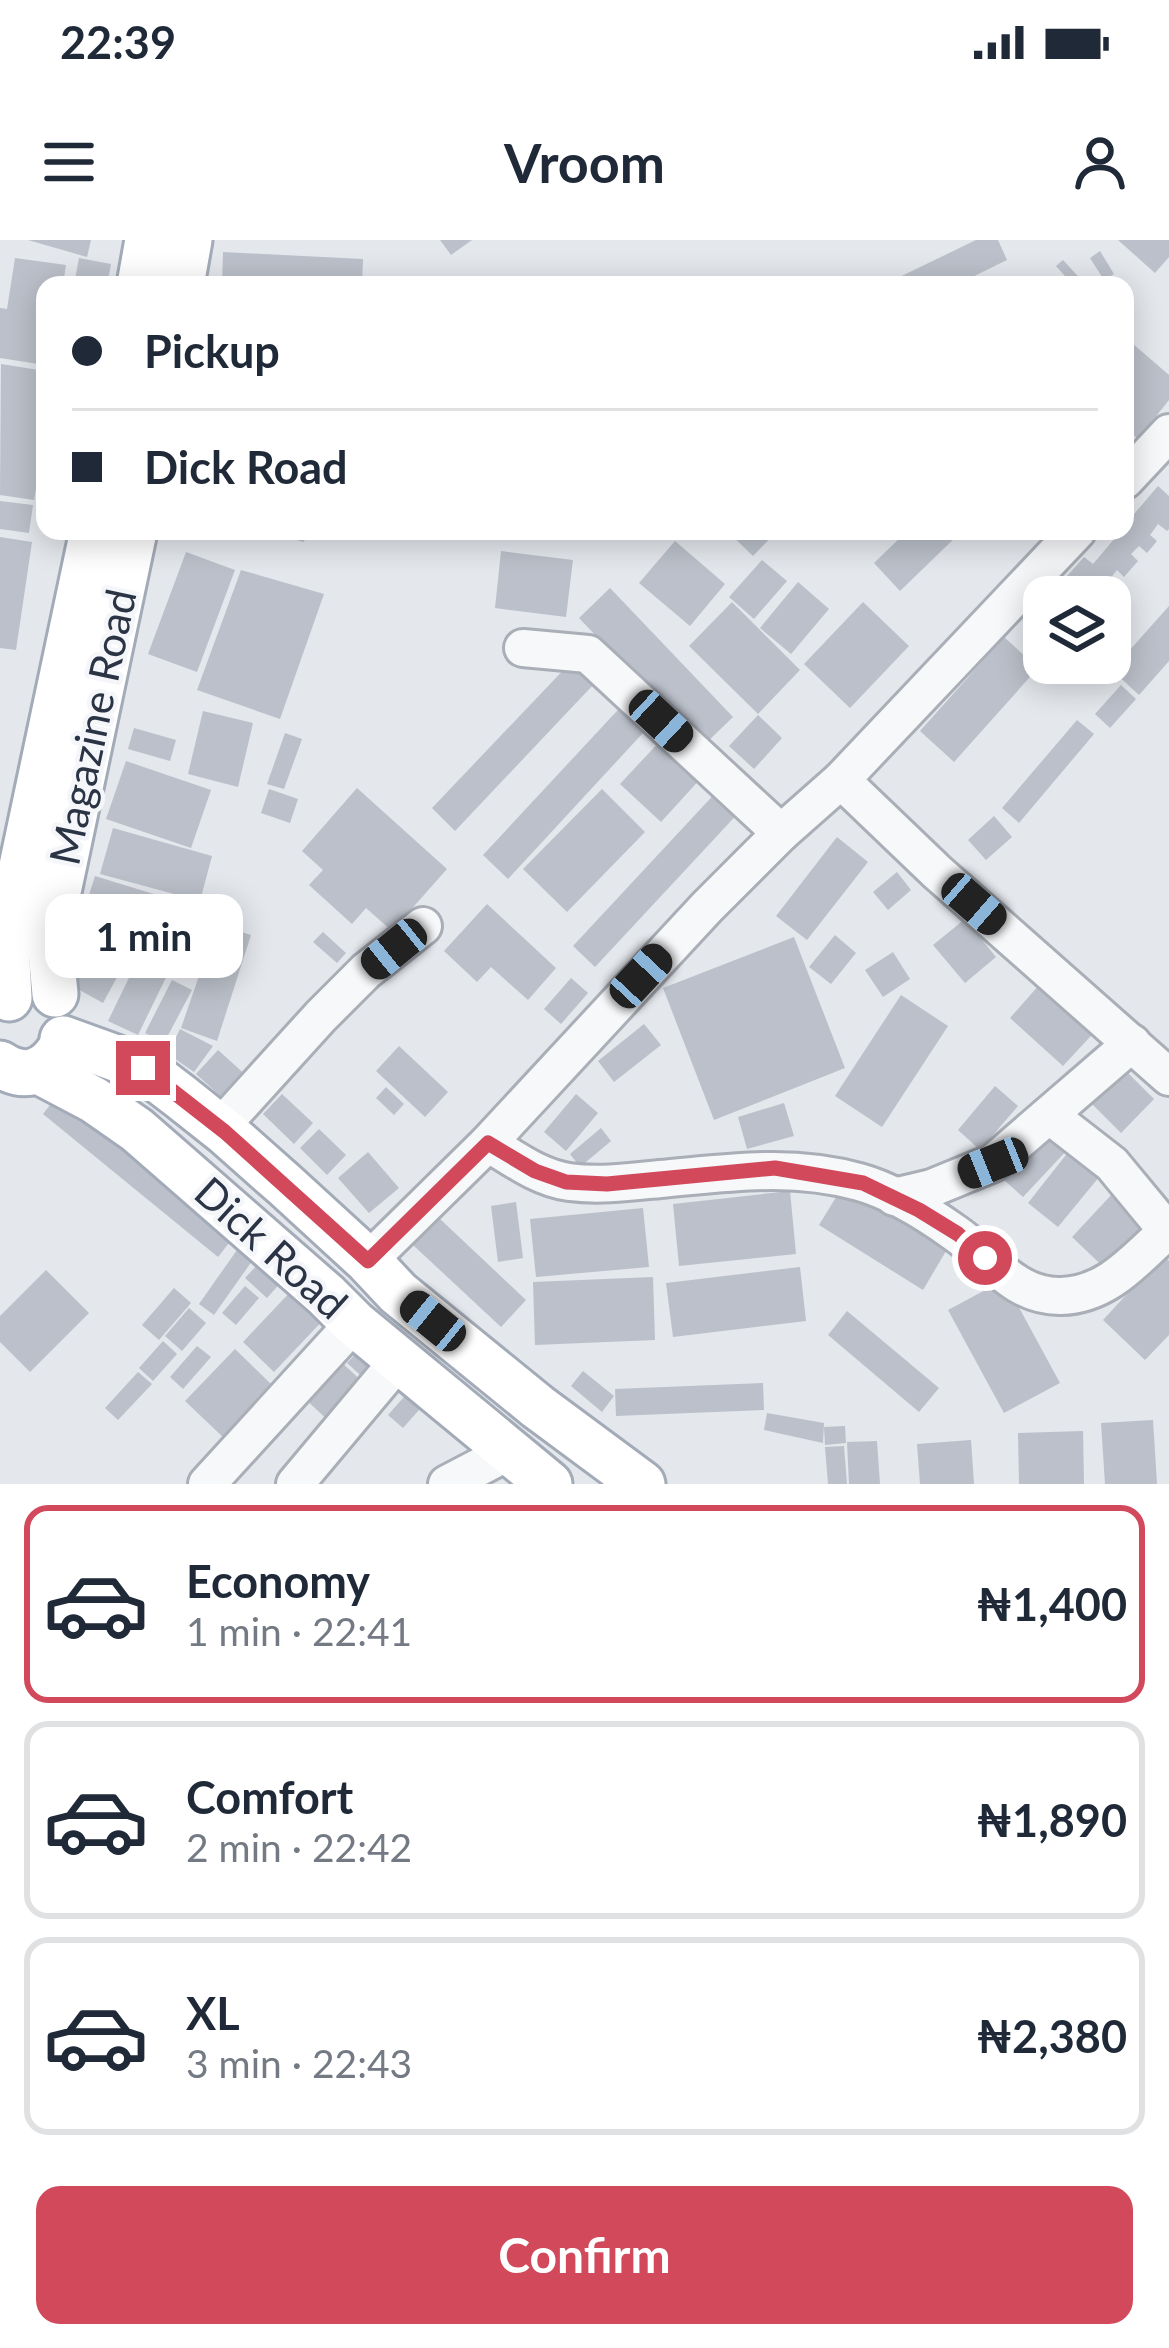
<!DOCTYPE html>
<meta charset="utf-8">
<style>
:root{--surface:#fff;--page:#f6f6f7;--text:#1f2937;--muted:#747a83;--line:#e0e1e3;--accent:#d1495b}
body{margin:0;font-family:Lato,sans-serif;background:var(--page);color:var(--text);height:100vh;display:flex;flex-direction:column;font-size:45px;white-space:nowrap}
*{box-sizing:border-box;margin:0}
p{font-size:39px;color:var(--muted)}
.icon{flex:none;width:66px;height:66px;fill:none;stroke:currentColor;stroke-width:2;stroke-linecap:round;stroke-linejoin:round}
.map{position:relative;height:1244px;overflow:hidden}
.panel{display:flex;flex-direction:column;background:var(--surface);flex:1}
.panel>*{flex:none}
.banner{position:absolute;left:36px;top:36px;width:1098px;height:264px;border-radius:24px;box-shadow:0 6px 30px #0003;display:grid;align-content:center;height:264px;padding:0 36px;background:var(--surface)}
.buttons{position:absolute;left:1023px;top:336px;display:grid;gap:24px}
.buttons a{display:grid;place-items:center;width:108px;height:108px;border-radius:24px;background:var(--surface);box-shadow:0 6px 30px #0003;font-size:60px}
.end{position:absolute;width:54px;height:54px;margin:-27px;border:15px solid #d1495b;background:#fff;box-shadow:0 0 0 6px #fff}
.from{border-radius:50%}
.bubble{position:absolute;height:84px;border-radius:24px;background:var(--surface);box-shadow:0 6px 30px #0003;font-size:39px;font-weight:700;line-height:84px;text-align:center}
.car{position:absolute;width:36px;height:72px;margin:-36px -18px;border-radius:15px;box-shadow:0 0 9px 3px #0007;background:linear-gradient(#222 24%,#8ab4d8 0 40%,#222 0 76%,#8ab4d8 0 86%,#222 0)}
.banner b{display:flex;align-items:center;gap:42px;height:114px;font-size:45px}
.banner b+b{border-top:3px solid var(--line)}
.banner i{width:30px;height:30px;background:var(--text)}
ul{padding:21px 0 0;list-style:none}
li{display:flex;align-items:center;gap:36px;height:198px;margin:0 24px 18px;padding:0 12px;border:6px solid var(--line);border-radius:24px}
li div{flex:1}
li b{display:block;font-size:45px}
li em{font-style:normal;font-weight:700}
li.selected{border-color:var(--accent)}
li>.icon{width:108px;height:108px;stroke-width:1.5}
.button{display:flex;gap:24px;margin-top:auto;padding:24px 36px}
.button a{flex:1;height:138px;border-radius:24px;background:var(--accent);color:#fff;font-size:48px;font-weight:700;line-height:138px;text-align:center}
.status{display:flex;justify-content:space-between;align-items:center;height:84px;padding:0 60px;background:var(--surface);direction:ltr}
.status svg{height:33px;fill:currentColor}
header{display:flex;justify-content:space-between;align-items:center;height:156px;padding:0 36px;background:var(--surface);font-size:54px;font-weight:700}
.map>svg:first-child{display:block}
</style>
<div class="status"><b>22:39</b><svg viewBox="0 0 49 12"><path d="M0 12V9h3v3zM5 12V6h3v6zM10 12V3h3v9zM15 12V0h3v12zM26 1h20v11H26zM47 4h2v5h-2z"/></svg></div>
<header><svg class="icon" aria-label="menu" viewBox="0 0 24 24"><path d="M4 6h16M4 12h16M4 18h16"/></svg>Vroom<svg class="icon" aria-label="person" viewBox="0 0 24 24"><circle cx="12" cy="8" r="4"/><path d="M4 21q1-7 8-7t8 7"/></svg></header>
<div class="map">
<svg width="1169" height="1244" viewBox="0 0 1169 1244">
<rect width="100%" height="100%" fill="#e4e7ec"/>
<g fill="#bbc0ca">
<path d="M 28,0 L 91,0 L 87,17 Z"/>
<path d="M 440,0 L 472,0 L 451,15 Z"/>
<path d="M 976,0 L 998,0 L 1007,20 L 956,45 L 883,45 Z"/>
<path d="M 1118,0 L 1169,0 L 1169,17 L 1155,33 Z"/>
<path d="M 1100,11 L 1114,34 L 1104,40 L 1090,18 Z"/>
<path d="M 223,12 L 363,19 L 362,45 L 222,45 Z"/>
<path d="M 15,18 L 66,25 L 63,45 L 45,45 L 45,125 L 0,118 L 0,68 L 7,69 Z"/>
<path d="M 79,18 L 111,24 L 107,45 L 74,45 Z"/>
<path d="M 1063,20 L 1086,45 L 1073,45 L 1056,26 Z"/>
<path d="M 1125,97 L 1169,135 L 1169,160 L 1138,199 L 1125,188 Z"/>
<path d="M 1,124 L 45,131 L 45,193 L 34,260 L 0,255 Z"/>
<path d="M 1158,246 L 1169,256 L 1169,289 L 1167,291 L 1158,284 L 1150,295 L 1157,301 L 1147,313 L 1139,306 L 1131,314 L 1138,321 L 1124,337 L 1117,330 L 1110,339 L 1119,346 L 1109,357 L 1098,353 L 1092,357 L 1067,336 L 1084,317 L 1093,324 L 1115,298 L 1107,291 L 1125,291 L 1125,277 L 1129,280 Z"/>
<path d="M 0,261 L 33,265 L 29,293 L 0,289 Z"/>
<path d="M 264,291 L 306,291 L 304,302 Z"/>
<path d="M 727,291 L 777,291 L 753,316 Z"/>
<path d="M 907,291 L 962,291 L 900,351 L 874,323 Z"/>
<path d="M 0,297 L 32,302 L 16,410 L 0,408 Z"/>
<path d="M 675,301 L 725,344 L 690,386 L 639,343 Z"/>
<path d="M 501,311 L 573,320 L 566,377 L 495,368 Z"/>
<path d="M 186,312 L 235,330 L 197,432 L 148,414 Z"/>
<path d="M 762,320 L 787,341 L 754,379 L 729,357 Z"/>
<path d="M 241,330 L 324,354 L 280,479 L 197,450 Z"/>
<path d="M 798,342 L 829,369 L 791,414 L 760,388 Z"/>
<path d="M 610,348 L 733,477 L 702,507 L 579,378 Z"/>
<path d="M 732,362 L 800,430 L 758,474 L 689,406 Z"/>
<path d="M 863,362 L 909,406 L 850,468 L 804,424 Z"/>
<path d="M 1169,366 L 1169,421 L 1139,455 L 1112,430 Z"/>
<path d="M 1004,397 L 1038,428 L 954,522 L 920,491 Z"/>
<path d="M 571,422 L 594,444 L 455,591 L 432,568 Z"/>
<path d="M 1121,445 L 1136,459 L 1110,488 L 1095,474 Z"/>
<path d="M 629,458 L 654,481 L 508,639 L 483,615 Z"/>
<path d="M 203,471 L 253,483 L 238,547 L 188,534 Z"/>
<path d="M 758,475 L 782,498 L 754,529 L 729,506 Z"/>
<path d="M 1077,480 L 1094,494 L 1019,583 L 1002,568 Z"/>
<path d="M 134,488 L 176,500 L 170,521 L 128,509 Z"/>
<path d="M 285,493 L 302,499 L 284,549 L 267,544 Z"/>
<path d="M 662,499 L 702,537 L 661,582 L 620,544 Z"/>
<path d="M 126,521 L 211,550 L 191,608 L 106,579 Z"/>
<path d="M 721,547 L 743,568 L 595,727 L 573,706 Z"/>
<path d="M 357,548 L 447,629 L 392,691 L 366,668 L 352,684 L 309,645 L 323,630 L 302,611 Z"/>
<path d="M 269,549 L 298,559 L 290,583 L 261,573 Z"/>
<path d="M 602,549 L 645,592 L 567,672 L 523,629 Z"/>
<path d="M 994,576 L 1012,597 L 986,620 L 968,600 Z"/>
<path d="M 113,588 L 212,616 L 200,661 L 100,634 Z"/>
<path d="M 837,597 L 868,622 L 807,700 L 776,676 Z"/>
<path d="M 897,632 L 911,650 L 888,670 L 873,652 Z"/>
<path d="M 95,636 L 160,656 L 148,695 L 83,674 Z"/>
<path d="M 175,659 L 198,673 L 172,717 L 149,704 Z"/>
<path d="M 487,664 L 556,728 L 528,760 L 491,727 L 477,742 L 444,711 Z"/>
<path d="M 965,679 L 996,717 L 965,743 L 933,705 Z"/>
<path d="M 99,684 L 135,704 L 103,763 L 67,743 Z"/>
<path d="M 217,684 L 251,695 L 217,801 L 181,788 Z"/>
<path d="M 323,692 L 346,713 L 337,723 L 313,702 Z"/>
<path d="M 835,695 L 856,713 L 831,744 L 809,727 Z"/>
<path d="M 794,697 L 845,828 L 714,880 L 663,748 Z"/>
<path d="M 143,709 L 173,723 L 138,795 L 108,781 Z"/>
<path d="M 893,712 L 910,739 L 883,757 L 865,730 Z"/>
<path d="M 1047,736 L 1101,785 L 1063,826 L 1010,778 Z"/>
<path d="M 571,738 L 588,753 L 561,784 L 544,769 Z"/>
<path d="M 172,740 L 192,750 L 164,803 L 145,793 Z"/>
<path d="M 901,755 L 948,786 L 882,887 L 835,856 Z"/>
<path d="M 644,784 L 661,805 L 614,842 L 598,821 Z"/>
<path d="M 180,789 L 213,806 L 194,832 L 168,814 Z"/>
<path d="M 399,806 L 448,852 L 425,877 L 376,831 Z"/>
<path d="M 218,810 L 249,838 L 227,862 L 196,834 Z"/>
<path d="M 1119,824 L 1154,859 L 1121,893 L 1086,858 Z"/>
<path d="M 995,846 L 1018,866 L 980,910 L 958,890 Z"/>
<path d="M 386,847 L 404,864 L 394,875 L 376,858 Z"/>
<path d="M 61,851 L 236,994 L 218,1017 L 43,874 Z"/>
<path d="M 282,854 L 313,883 L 294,904 L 263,874 Z"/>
<path d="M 576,854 L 598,873 L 566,911 L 544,892 Z"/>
<path d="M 784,863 L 794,896 L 747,909 L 738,877 Z"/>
<path d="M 601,888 L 611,901 L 580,927 L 570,914 Z"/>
<path d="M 319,889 L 346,915 L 327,935 L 300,908 Z"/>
<path d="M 1049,890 L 1069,908 L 1023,957 L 1003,939 Z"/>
<path d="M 1073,906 L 1104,931 L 1058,987 L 1028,963 Z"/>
<path d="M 368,912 L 399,948 L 369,973 L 338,938 Z"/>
<path d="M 846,941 L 949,1006 L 923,1050 L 819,985 Z"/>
<path d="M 790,951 L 796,1014 L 679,1026 L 673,964 Z"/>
<path d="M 1114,952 L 1154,991 L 1112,1035 L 1072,997 Z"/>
<path d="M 516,962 L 523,1018 L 498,1022 L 491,966 Z"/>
<path d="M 643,968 L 649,1027 L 536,1037 L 530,979 Z"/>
<path d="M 439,978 L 526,1060 L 501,1087 L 413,1005 Z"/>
<path d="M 237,1010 L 252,1021 L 214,1075 L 199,1064 Z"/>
<path d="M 1163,1015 L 1169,1021 L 1169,1095 L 1145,1120 L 1103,1080 Z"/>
<path d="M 262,1020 L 283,1040 L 267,1058 L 245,1038 Z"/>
<path d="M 800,1027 L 806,1081 L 673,1097 L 666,1043 Z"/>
<path d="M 46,1030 L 89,1073 L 30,1132 L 0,1102 L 0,1076 Z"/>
<path d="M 653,1037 L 655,1100 L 535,1105 L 533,1042 Z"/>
<path d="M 1004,1040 L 1060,1143 L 1004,1173 L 948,1070 Z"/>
<path d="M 245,1046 L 259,1058 L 236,1085 L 222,1073 Z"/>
<path d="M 295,1047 L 326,1077 L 274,1132 L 243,1102 Z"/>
<path d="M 174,1048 L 191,1063 L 159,1100 L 142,1085 Z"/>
<path d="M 189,1068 L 206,1083 L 182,1111 L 165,1096 Z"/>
<path d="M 847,1071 L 939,1148 L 919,1172 L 828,1095 Z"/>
<path d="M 163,1101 L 177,1114 L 153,1141 L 139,1128 Z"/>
<path d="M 197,1106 L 211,1117 L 183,1149 L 170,1137 Z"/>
<path d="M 361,1108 L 382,1127 L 368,1142 L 347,1123 Z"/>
<path d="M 235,1109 L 274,1147 L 225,1199 L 185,1161 Z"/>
<path d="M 338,1119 L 367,1146 L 332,1184 L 303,1157 Z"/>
<path d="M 583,1131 L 614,1156 L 602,1172 L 571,1146 Z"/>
<path d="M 138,1132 L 152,1144 L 118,1180 L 105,1168 Z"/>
<path d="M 763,1143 L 764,1170 L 616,1176 L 615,1149 Z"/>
<path d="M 412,1148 L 427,1161 L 403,1188 L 388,1175 Z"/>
<path d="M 767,1173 L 824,1183 L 823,1203 L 764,1190 Z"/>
<path d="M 1153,1180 L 1157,1244 L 1105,1244 L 1101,1183 Z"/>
<path d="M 845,1186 L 846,1203 L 825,1205 L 824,1187 Z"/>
<path d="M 1083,1191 L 1084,1244 L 1019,1244 L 1018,1193 Z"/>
<path d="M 971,1200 L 974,1244 L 920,1244 L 917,1204 Z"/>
<path d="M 877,1201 L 880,1244 L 849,1244 L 847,1202 Z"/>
<path d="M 844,1206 L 847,1244 L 828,1244 L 825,1207 Z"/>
</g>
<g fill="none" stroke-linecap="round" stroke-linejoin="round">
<defs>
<g id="minor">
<path d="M 1125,240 L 1169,193"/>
<path d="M 523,408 L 588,414 L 781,593"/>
<path d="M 841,540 L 937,632 L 1169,837"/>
<path d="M 1049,875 L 1112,924 L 1169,993"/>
<path d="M 225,892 L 232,874 L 321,776 L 366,731 L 423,686"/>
<path d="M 488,903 C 513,918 539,938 569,942 C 599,946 630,942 660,939 C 729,933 791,923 859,942 C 892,951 927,973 955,993 C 990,1017 1014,1057 1061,1056 C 1107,1055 1135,1020 1167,991"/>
<path d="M 894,957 L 932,948 L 993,923 L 1132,803"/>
<path d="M 368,1021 L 488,903 L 707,667 L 781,593 L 841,540 L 1077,291"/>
<path d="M 207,1244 L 354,1083"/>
<path d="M 295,1244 L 399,1120"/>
<path d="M 447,1244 L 510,1211"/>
</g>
<g id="major">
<path d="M 140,45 L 148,0"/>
<path d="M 181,45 L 189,0"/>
<path d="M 55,754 L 48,678 L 59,647 L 134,291"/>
<path d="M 9,758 L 5,683 L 17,650 L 93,291"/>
<path d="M 63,799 L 143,828 L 181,857 L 225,892 L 285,945 L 368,1021 L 398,1053 L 538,1167 L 642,1244"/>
<path d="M 0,824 C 24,840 45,833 60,810"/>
<path d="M 39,831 L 94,860 L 137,890 L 326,1055 L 354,1083 L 549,1244"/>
</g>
</defs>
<use href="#minor" stroke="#a9aeb7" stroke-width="42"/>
<use href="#major" stroke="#a3abb8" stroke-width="51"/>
<use href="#minor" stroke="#f7f8fa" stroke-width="36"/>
<use href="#major" stroke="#fff" stroke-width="45"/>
</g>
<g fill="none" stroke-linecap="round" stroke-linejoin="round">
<path stroke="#d1495b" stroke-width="15" d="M 143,828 L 225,892 L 368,1021 L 488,903 L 535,931 L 566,942 L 607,944 L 775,928 L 863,943 L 919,970 L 958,994 L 985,1018"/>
</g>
<g text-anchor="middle" stroke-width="9" stroke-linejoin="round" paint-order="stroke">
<g font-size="42" fill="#2b3445" stroke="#f4f6f9">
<text transform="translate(93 487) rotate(-78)" y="15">Magazine Road</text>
<text transform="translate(271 1008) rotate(42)" y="15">Dick Road</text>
</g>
</g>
</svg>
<div class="buttons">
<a><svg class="icon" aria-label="layers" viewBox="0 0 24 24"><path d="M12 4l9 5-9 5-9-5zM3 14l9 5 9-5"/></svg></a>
</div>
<i class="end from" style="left:985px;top:1018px"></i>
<i class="end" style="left:143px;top:828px"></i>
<div class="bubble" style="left:45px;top:654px;width:198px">1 min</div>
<i class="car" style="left:661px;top:481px;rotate:133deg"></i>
<i class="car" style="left:974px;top:664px;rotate:131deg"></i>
<i class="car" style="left:394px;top:709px;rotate:231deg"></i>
<i class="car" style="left:641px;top:736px;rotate:43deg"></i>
<i class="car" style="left:993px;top:923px;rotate:248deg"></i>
<i class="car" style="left:433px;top:1081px;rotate:309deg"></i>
<div class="banner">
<b><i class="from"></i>Pickup</b>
<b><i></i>Dick Road</b>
</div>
</div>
<section class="panel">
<ul>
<li class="selected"><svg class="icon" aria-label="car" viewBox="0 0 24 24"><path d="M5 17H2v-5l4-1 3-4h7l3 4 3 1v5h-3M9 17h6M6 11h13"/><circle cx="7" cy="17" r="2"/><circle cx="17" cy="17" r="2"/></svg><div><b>Economy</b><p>1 min · 22:41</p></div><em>₦1,400</em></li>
<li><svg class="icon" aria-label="car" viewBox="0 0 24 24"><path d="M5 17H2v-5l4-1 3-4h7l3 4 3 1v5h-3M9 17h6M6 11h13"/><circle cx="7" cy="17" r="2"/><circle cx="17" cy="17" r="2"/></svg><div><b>Comfort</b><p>2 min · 22:42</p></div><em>₦1,890</em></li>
<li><svg class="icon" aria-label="car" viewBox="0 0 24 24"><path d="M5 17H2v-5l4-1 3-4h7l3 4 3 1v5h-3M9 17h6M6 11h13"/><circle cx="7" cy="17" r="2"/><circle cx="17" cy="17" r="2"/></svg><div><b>XL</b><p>3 min · 22:43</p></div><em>₦2,380</em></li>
</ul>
<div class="button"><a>Confirm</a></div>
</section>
